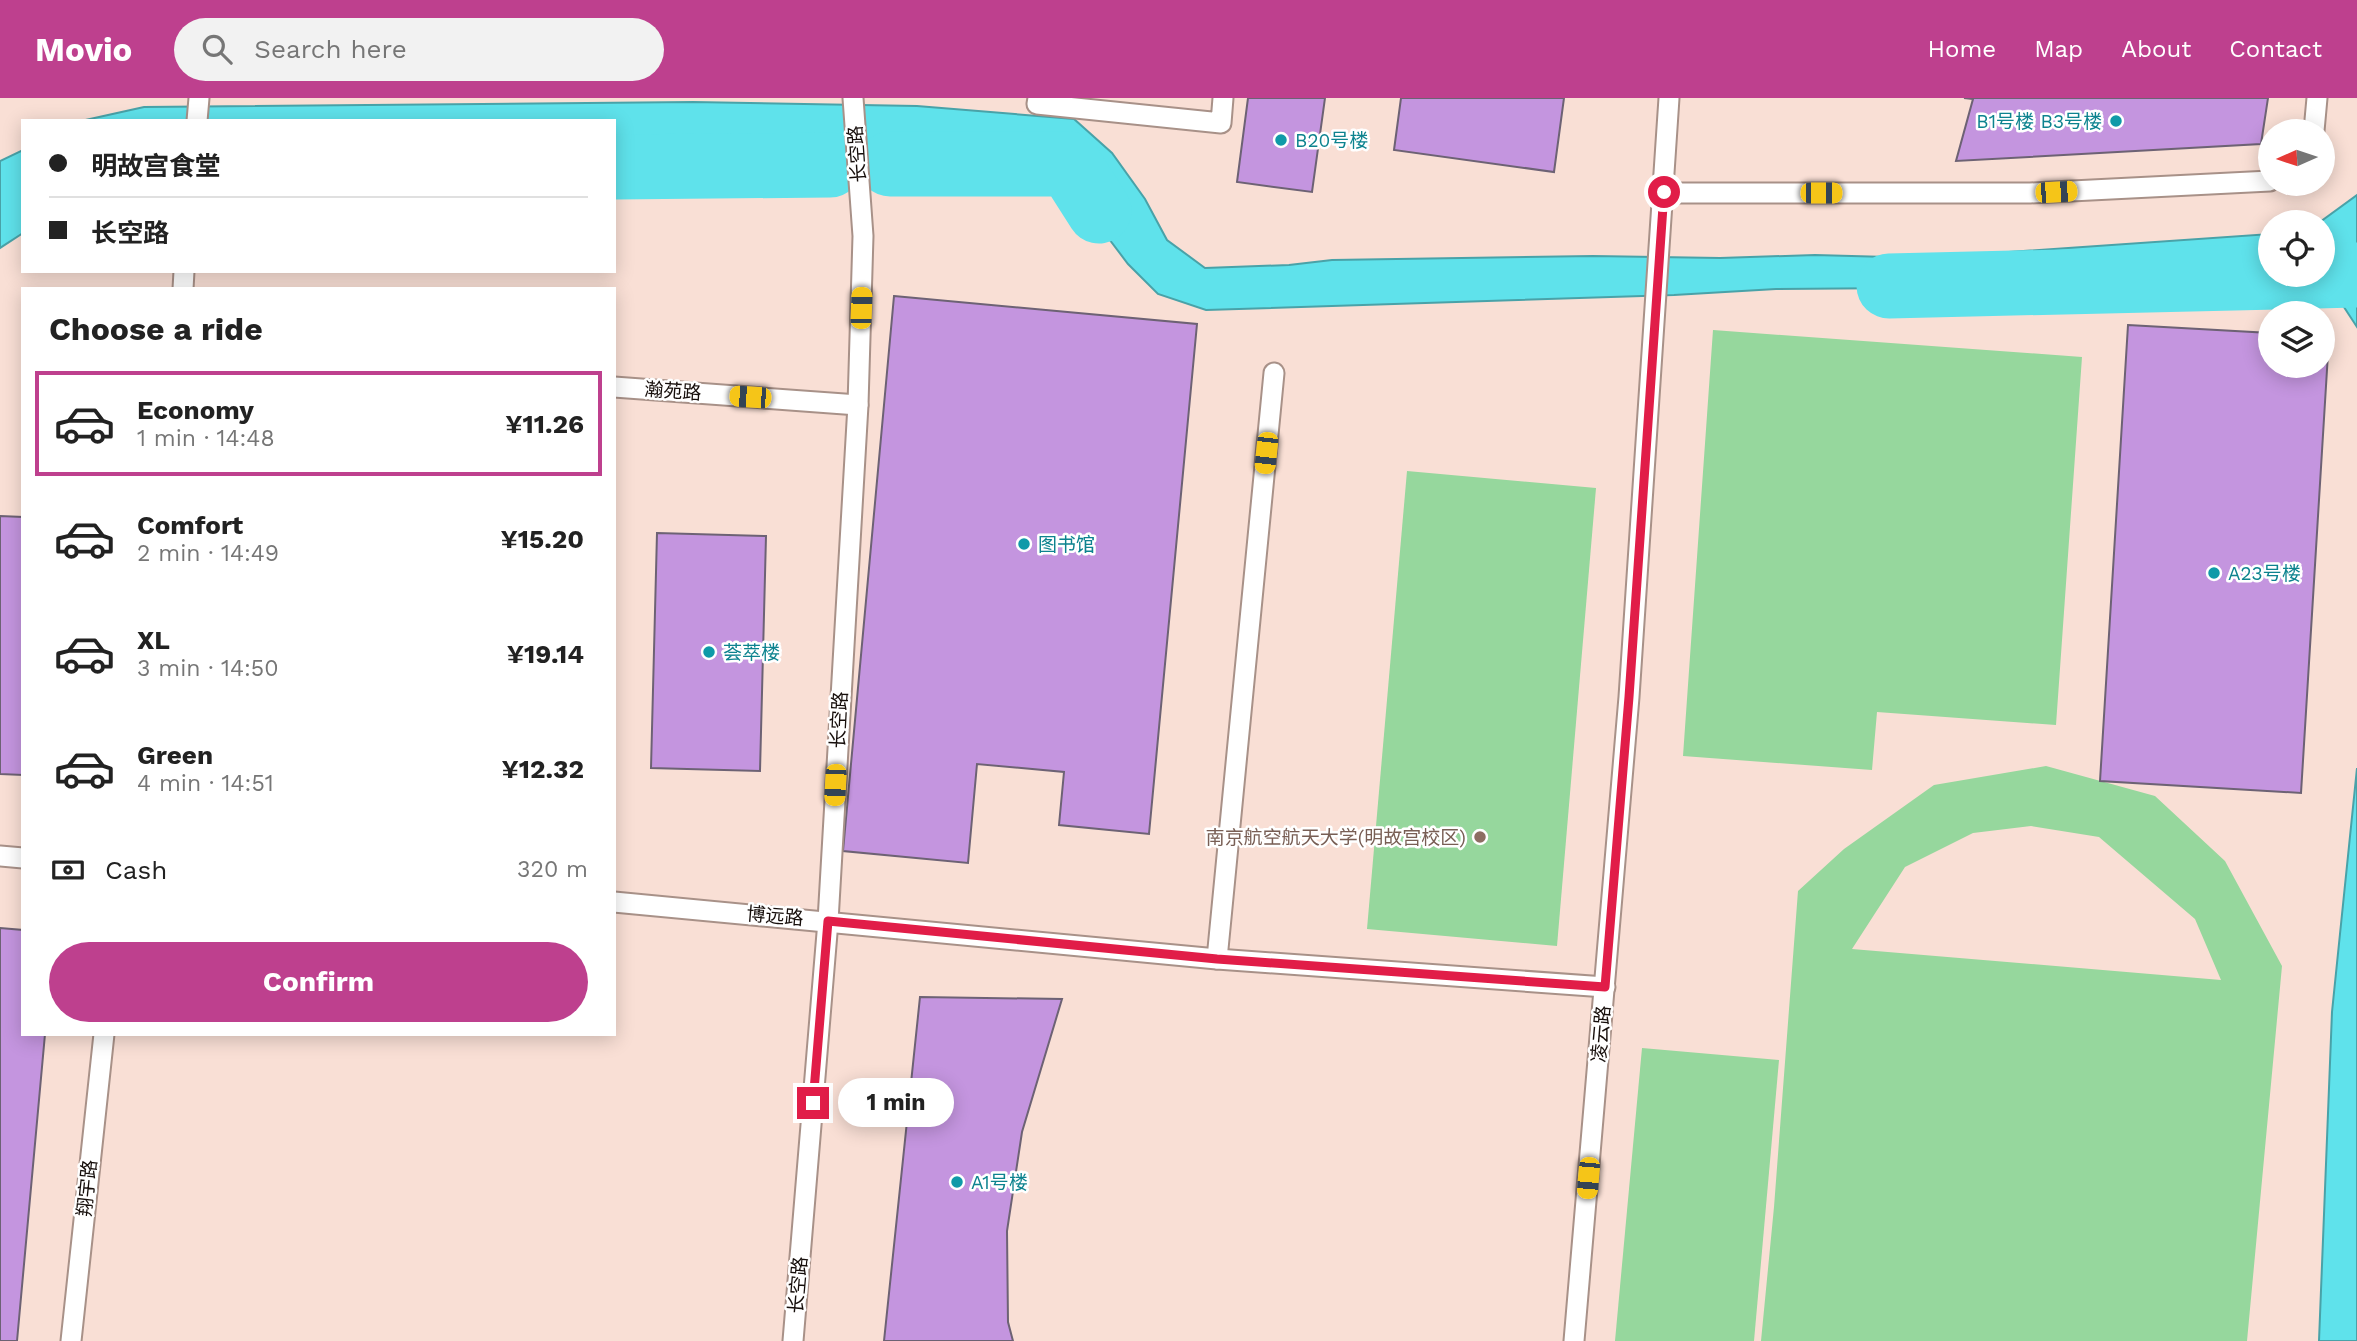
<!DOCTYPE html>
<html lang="en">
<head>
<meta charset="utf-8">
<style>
	:root { --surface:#fff; --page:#f2f2f2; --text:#222; --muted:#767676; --line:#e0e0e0; --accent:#be408e }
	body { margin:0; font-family:"Work Sans","Noto Sans SC",sans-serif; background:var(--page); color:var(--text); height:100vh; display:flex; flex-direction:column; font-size:26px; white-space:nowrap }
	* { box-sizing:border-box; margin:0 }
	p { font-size:23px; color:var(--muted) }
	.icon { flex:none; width:38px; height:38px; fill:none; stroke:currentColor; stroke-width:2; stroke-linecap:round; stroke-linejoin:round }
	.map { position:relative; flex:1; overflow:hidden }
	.drawer { position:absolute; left:21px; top:189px; width:595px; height:749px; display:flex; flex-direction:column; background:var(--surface); border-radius:0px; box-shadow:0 4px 18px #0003 }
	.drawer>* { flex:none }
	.top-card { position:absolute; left:21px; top:21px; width:595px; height:154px; border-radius:0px; box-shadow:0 4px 18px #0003; display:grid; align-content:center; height:154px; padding:0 28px; background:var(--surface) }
	.needle { width:46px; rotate:267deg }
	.buttons { position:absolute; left:2258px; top:21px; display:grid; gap:14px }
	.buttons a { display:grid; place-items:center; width:77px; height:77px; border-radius:50%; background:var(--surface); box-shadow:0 4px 18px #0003; font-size:35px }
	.end { position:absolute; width:32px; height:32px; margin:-16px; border:9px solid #e11d48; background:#fff; box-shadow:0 0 0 4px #fff }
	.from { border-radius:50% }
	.bubble { position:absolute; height:49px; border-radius:24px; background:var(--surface); box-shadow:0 4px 18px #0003; font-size:23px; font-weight:700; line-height:49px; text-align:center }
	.car { position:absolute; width:21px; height:42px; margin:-21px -10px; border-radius:9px; box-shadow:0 0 5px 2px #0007; background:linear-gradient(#f5c518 24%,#345 0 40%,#f5c518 0 76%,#345 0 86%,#f5c518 0) }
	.top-card b { display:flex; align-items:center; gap:24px; height:66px; font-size:26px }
	.top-card b+b { border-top:2px solid var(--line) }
	.top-card i { width:18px; height:18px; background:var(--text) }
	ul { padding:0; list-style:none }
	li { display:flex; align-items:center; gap:21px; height:105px; margin:0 14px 10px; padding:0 14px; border:4px solid transparent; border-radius:0px }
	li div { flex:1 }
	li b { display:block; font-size:26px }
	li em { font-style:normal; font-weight:700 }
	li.active { border-color:var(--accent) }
	li>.icon { width:63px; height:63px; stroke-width:1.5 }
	h2 { padding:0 28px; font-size:32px; line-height:84px }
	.pay { display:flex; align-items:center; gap:18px; height:77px; padding:0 28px; font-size:26px }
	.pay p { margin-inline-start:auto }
	.action { display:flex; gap:14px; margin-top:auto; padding:14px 28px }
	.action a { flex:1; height:80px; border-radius:42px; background:var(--accent); color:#fff; font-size:28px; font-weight:700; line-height:80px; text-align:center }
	header { display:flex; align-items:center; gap:42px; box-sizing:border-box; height:98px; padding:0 35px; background:var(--accent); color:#fff }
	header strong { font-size:33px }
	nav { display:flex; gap:38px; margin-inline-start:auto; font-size:24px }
	.search { width:490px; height:63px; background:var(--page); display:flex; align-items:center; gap:18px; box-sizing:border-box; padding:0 24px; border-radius:38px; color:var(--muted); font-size:26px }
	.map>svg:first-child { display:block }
	.green { fill:#96d79d; fill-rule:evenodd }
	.water { fill:#5fe2eb; stroke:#49a2a8; stroke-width:2 }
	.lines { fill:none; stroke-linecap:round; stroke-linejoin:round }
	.river { stroke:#5fe2eb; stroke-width:65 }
	.building { fill:#c495df; stroke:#6d6274; stroke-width:2 }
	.service-casing { stroke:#a89188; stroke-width:23 }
	.service { stroke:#fff; stroke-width:19 }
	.route { stroke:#e11d48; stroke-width:9 }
	.culture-dot { fill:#0f9aa8; stroke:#fff; stroke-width:2.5 }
	.education-dot { fill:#8d6e63; stroke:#fff; stroke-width:2.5 }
	.labels { text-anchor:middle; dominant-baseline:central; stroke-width:5; stroke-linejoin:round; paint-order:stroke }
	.culture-label { font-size:19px; fill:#0d838f; stroke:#fff; text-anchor:start }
	.street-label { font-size:19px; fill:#160e0b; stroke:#fff }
	.education-label { font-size:19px; fill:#785e54; stroke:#fff; text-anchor:end }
</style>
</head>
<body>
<header>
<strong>Movio</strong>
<div class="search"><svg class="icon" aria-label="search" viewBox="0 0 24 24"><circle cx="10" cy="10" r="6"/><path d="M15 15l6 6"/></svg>Search here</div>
<nav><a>Home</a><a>Map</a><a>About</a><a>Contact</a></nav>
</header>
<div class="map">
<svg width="2357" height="1243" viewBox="0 0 2357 1243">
	<rect width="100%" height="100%" fill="#f9dfd5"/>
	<g class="green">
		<path d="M1713,232l369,27 -26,368 -179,-13 -5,58 -189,-14z"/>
		<path d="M1407,373l189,17 -39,458 -190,-17z"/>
		<path d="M2046,668l109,30 70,65 57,105 -35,375h-486l13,-134 24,-316 46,-42 90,-64zM2031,728l68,11 96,82 26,61 -369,-31 53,-82 68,-34z"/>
		<path d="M1642,950l137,12 -25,281h-139z"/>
	</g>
	<g class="water">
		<path d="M693,4l224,4 157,13 38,34 33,46 22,41 38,28 84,-3 43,-5 261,-4 127,2 95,-3 73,2 106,-4 276,-19v36l-111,7 -253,11 -130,1 -102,6 -468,15 -48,-16 -30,-30 -28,-37 -29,-44 -42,-25 -415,-4v-33h-533l63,-14z"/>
		<path d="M23,52v83l-23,15v-87z"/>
		<path d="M2357,97v132l-19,-29 -40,-23h24v-53h-2z"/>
		<path d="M2357,670v573h-38l13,-329z"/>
	</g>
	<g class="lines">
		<g class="river">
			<path d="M890,66h179l30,47"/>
			<path d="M614,69l216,-2"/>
			<path d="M1889,188l468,-11"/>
		</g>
	</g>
	<g class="building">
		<path d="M1248,0h77l-13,94 -75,-10z"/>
		<path d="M1401,0h163l-10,74 -160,-22z"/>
		<path d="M1964,0h304l-7,46 -305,17 17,-62z"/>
		<path d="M894,198l303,28 -48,510 -90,-9 5,-53 -87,-8 -9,99 -125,-12z"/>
		<path d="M2128,227l142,8v33h52v-29h7l-28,456 -201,-12z"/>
		<path d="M0,418l23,1v258l-23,-1z"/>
		<path d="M657,435l109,3 -6,235 -109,-3z"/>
		<path d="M0,830l23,2v104h22l-28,307h-17z"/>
		<path d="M920,899l142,2 -40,133 -15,99 1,91 5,19h-129z"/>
	</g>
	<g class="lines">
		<g class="service-casing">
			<g id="service">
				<path d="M1038,0l-1,6 184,19 2,-25"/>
				<path d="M197,23l2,-23"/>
				<path d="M2314,33l3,-33"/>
				<path d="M1664,95h366l240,-12"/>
				<path d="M183,191l1,-18"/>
				<path d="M614,289l244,18"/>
				<path d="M0,758l23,2"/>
				<path d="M614,804l603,57 388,28"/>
				<path d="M1217,861l57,-586"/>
				<path d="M71,1243l33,-307"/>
				<path d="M793,1243l35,-420 30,-516 5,-169 -10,-138"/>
				<path d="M1574,1243l55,-644 40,-599"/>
			</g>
		</g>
		<use href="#service" class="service"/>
	</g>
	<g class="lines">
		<path class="route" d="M813,1005l15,-182 389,38 388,28 24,-290 35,-505"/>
	</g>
	<g class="culture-dot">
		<circle cx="2116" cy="23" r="7"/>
		<circle cx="1281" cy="42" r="7"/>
		<circle cx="1024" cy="446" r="7"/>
		<circle cx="2214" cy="475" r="7"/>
		<circle cx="709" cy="554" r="7"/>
		<circle cx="957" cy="1084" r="7"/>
	</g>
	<circle class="education-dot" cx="1480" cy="739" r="7"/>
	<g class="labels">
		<g class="culture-label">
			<text x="2102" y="23" text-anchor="end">B1号楼 B3号楼</text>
			<text x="1295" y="42">B20号楼</text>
			<text x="1038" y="446">图书馆</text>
			<text x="2228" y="475">A23号楼</text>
			<text x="723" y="554">荟萃楼</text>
			<text x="971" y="1084">A1号楼</text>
		</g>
		<g class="street-label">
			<text transform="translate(857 56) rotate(-94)">长空路</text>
			<text transform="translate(673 293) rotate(4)">瀚苑路</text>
			<text transform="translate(839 622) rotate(-87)">长空路</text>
			<text transform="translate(775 818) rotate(5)">博远路</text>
			<text transform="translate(1601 936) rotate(-85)">凌云路</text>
			<text transform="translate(87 1090) rotate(-84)">翔宇路</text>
			<text transform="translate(798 1187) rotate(-85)">长空路</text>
		</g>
		<g class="education-label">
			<text x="1466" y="739">南京航空航天大学(明故宫校区)</text>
		</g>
	</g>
</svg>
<div class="buttons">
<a><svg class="needle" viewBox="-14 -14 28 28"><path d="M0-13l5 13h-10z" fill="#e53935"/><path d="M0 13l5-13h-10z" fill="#767676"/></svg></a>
<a><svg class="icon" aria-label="locate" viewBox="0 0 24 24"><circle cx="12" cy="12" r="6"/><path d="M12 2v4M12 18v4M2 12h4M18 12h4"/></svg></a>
<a><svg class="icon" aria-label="layers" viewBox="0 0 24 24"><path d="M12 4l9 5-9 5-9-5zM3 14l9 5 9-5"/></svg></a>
</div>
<i class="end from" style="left:1664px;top:94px"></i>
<i class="end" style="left:813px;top:1005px"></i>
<div class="bubble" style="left:838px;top:980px;width:116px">1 min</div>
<i class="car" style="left:2056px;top:94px;rotate:87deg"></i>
<i class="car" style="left:1821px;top:95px;rotate:90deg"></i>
<i class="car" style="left:861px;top:210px;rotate:2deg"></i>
<i class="car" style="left:750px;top:299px;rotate:274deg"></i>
<i class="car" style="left:1266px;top:355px;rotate:186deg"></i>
<i class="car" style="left:835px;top:687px;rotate:183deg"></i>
<i class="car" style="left:1588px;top:1080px;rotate:185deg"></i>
<div class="top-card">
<b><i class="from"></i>明故宫食堂</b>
<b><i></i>长空路</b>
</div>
<section class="drawer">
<h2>Choose a ride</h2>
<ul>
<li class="active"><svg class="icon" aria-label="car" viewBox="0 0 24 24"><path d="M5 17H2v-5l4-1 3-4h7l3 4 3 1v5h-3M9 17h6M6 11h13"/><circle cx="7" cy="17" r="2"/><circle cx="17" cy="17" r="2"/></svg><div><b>Economy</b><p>1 min · 14:48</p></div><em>¥11.26</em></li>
<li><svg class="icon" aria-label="car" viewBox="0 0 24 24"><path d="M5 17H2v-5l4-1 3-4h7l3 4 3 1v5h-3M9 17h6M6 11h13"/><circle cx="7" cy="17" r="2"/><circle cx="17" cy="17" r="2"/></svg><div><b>Comfort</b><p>2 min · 14:49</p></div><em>¥15.20</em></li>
<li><svg class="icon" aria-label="car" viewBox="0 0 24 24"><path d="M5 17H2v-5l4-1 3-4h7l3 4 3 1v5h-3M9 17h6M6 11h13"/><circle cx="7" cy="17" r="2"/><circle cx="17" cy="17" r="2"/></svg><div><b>XL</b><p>3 min · 14:50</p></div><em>¥19.14</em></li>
<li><svg class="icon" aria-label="car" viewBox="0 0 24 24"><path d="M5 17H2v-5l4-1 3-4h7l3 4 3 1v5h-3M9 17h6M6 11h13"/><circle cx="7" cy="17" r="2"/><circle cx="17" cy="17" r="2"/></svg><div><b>Green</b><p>4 min · 14:51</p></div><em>¥12.32</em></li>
</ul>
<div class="pay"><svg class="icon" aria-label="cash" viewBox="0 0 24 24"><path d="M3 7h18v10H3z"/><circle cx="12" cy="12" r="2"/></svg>Cash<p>320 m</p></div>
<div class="action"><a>Confirm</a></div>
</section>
</div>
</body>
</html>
